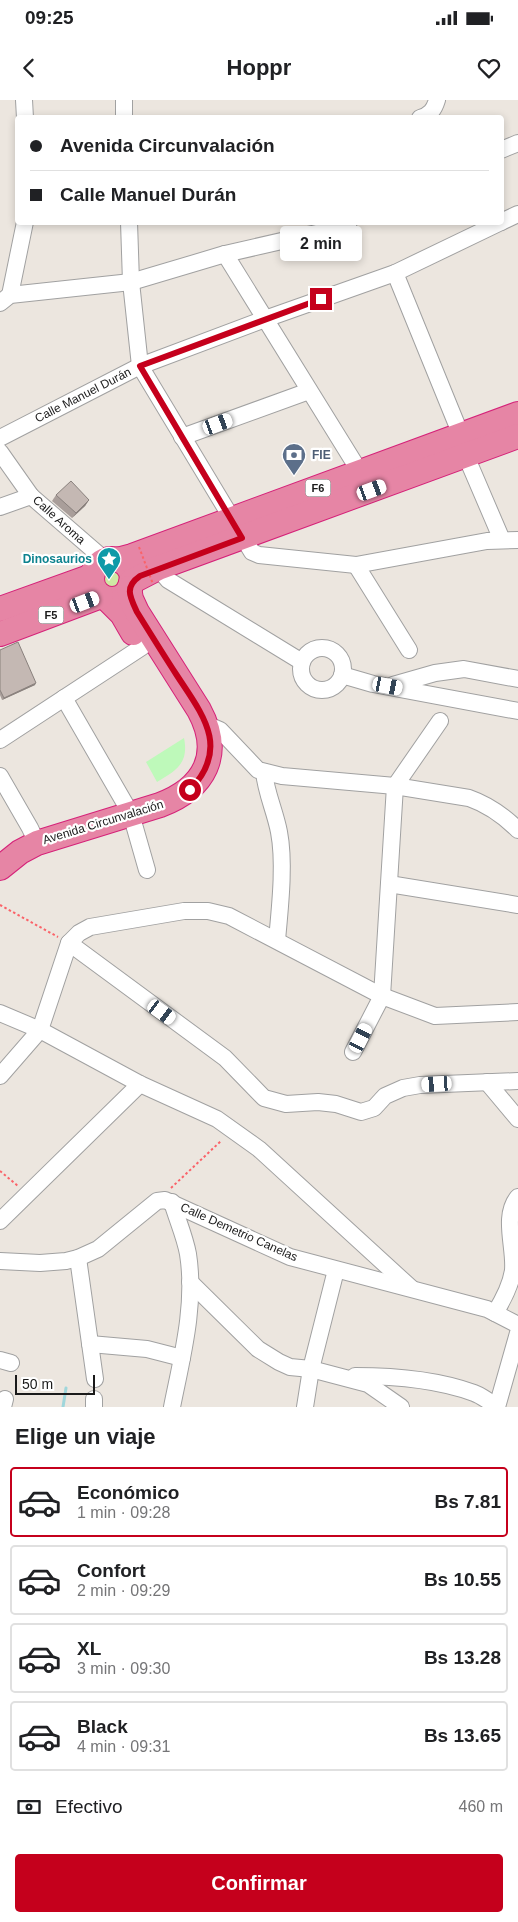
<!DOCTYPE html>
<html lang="es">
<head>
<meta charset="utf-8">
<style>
	:root { --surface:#fff; --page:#f6f6f6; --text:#202124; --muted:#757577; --line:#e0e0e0; --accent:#c5001c }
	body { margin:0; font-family:Helvetica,sans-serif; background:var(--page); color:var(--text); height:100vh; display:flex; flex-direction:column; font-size:19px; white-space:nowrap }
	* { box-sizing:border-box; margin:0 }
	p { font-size:16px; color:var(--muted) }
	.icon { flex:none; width:28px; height:28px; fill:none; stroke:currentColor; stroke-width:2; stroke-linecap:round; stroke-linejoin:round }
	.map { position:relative; height:1307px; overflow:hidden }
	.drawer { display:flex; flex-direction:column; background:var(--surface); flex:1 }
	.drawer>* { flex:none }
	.banner { position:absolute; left:15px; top:15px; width:489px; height:110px; border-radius:5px; box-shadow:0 2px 8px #0003; display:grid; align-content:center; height:110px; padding:0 15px; background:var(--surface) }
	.scale { position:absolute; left:15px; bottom:12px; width:80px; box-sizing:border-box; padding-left:5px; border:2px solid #1a1a1a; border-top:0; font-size:14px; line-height:18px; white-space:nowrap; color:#1a1a1a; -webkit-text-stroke:4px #fff; paint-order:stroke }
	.end { position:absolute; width:22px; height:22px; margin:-11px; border:6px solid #c5001c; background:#fff; box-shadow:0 0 0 2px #fff }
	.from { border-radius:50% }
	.bubble { position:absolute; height:35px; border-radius:5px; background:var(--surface); box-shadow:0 2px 8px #0003; font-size:16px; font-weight:700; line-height:35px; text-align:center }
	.car { position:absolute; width:15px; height:30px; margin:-15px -8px; border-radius:6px; box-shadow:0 0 4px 1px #0007; background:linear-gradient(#fff 24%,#345 0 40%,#fff 0 76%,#345 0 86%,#fff 0) }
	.banner b { display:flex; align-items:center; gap:18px; height:48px; font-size:19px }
	.banner b+b { border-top:1px solid var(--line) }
	.banner i { width:12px; height:12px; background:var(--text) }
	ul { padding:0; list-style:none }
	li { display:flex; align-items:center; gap:15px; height:70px; margin:0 10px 8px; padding:0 5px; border:2px solid var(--line); border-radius:5px }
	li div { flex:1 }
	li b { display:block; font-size:19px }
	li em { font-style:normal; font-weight:700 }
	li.selected { border-color:var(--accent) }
	li>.icon { width:45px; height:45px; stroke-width:1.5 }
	h2 { padding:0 15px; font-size:22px; line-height:60px }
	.pay { display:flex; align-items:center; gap:12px; height:55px; padding:0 15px; font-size:19px }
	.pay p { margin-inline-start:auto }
	.action { display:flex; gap:10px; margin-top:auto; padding:10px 15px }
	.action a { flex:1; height:58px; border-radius:5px; background:var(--accent); color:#fff; font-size:20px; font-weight:700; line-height:58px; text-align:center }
	.status { display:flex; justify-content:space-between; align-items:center; height:35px; padding:0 25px; background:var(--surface); direction:ltr }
	.status svg { height:14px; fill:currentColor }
	header { display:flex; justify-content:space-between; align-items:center; height:65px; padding:0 15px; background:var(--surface); font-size:22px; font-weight:700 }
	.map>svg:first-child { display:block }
	.grass { fill:#cfe8a4 }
	.park { fill:#bef9ba }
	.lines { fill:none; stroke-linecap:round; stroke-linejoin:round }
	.stream { stroke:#9fd6db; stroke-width:3 }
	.minor-casing { stroke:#a1a1a1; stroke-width:18 }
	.highway-casing { stroke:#d52279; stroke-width:26 }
	.path { stroke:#fa6369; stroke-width:2; stroke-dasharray:2.5 2.5; stroke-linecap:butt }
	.minor { stroke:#fff; stroke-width:16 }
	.highway { stroke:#e685a5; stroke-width:24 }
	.path-bridge { stroke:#fa6369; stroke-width:2; stroke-dasharray:2.5 2.5; stroke-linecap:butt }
	.wall { fill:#a99e9a }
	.shaded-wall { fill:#89817d }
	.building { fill:#c4b8b3; stroke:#89817d }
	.route { stroke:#c5001c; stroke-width:6 }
	.labels { text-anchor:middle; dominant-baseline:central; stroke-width:4.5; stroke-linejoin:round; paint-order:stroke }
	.shield { fill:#fff; stroke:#5f5f5f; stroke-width:1 }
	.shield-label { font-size:11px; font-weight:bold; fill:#1a1a1a }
	.street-label { font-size:12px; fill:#1a1a1a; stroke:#fff }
	.service-label { font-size:12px; font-weight:bold; fill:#4e5e75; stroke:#fff; text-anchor:start }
	.culture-label { font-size:12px; font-weight:bold; fill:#0d838f; stroke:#fff; text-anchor:end }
</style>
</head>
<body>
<div class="status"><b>09:25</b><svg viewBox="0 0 49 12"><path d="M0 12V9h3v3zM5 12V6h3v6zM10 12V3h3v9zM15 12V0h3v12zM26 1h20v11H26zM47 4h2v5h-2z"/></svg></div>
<header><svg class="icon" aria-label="back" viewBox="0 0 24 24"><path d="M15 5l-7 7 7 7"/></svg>Hoppr<svg class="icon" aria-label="heart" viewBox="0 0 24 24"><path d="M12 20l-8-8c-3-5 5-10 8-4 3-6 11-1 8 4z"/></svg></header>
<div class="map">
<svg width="518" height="1307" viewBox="0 0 518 1307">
	<rect width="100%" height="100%" fill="#ece6df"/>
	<path class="grass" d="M109,468l8,2 4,6 -3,13 -4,2 -12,-5 -2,-3 3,-11z"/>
	<path class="park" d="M184,638c5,25 -7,32 -27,44l-11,-20z"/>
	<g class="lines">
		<path class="stream" d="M63,1307l3,-19"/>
		<g class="minor-casing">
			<g id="minor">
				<path d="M24,0l1,18"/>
				<path d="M124,0v18"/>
				<path d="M420,18c10,-3 14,-8 17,-18"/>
				<path d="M501,50l17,-7"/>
				<path d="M129,122l2,60 9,84 112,186 7,3 97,10 131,-24 31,-1"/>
				<path d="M501,122l17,-8"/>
				<path d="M225,154l135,218"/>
				<path d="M395,173l66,162 5,21 36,84"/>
				<path d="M10,195l15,-73"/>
				<path d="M0,203l10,-8 121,-13 94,-28 96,-22 28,-10"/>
				<path d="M182,337l127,-46"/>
				<path d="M0,338l140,-72 125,-47 130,-46 106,-51"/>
				<path d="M0,352l31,44 74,64"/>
				<path d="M0,407l31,-11"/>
				<path d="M356,465l53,85"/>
				<path d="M158,468l10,12 134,82"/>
				<circle cx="322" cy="569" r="21"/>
				<path d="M342,575l31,9 145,27"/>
				<path d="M393,585l42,-12 29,-4 54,10"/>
				<path d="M64,598l67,116 16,56"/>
				<path d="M206,624l14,6 38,40 24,6 113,10 74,12c20,7 35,18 49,32"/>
				<path d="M0,640l142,-93"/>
				<path d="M264,672c2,21 11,39 15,60 6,31 1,75 -2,108"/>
				<path d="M0,676l30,52 7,15"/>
				<path d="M389,784l129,21"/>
				<path d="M69,843l156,115 39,40 22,6 32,-2 18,2 25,8 13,-4 11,-12 18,-8 17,-3 98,-4"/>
				<path d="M0,913l40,17 100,54 77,35 42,30 152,139"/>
				<path d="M353,952l29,-56 13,-210 45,-65"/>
				<path d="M0,976l40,-46 29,-87 10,-10 11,-6 94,-16h24l21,5 153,80 53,20 83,-4"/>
				<path d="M487,982l31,37"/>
				<path d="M172,1102c5,17 13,35 16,52 8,51 -6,103 -16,153"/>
				<path d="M0,1121l140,-137"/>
				<path d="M78,1158l17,121"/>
				<path d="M0,1161l40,2 26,-2 12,-3 20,-9 59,-48 8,-1 125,57 197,52 31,16"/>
				<path d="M190,1182l68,67 21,13 11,5 21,2 57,15 33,23"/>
				<path d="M495,1213c8,-13 16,-28 18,-43 2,-23 -11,-54 5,-73"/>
				<path d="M90,1244l57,5 35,9"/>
				<path d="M0,1260l11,3"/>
				<path d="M355,1276c40,0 81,3 119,17 8,3 16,9 23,14"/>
				<path d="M94,1299v8"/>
				<path d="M3,1307l2,-8"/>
				<path d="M305,1307l6,-38 25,-99"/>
				<path d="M497,1307l21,-74"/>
			</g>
		</g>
		<g class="highway-casing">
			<g id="highway">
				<circle cx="112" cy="479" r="20"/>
				<path d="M117,460l15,-4 386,-142"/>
				<path d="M131,482l27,-14 360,-132"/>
				<path d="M107,499l15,15 11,19"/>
				<path d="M0,509l92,-33"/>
				<path d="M0,534l101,-38"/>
				<path d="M0,768l20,-16 17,-9 123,-38c45,-17 63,-51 39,-95l-62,-98 -6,-13 -2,-11"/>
			</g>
		</g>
		<g class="path">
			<path d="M0,805l58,32"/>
			<path d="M0,1071l18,15"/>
			<path d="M171,1088l51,-48"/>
		</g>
		<use href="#minor" class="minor"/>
		<use href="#highway" class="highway"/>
		<path class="path-bridge" d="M139,447l14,37"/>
	</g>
	<g class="wall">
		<path d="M56,395l33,5 -4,6 -13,12 -20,-17z"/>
		<path d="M0,550l35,35 -33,15 -2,-5z"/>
	</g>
	<g class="shaded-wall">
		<path d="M89,400l-4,6 -13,12 4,-5z"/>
		<path d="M36,583l-1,2 -33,15 2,-2z"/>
	</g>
	<g class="building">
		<path d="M71,381l18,19 -13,13 -20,-18z"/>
		<path d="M18,542l18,41 -32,15 -4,-8v-40z"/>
	</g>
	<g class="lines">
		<path class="route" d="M190,690c41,-43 12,-76 -14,-116 -13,-20 -26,-41 -39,-62 -7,-15 -13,-25 3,-36l102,-38 -102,-172 181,-67"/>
	</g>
	<defs>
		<g id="bank-pin" transform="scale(1.25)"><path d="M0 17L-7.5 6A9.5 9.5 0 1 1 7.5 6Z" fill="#5c6f8a" stroke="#fff"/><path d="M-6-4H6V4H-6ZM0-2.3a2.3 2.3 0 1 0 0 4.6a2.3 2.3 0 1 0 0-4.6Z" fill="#fff"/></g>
		<g id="sight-pin" transform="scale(1.25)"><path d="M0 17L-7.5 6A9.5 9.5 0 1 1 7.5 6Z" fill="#0f9aa8" stroke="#fff"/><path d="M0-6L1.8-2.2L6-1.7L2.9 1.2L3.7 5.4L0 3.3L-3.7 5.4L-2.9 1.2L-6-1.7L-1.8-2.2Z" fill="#fff"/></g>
	</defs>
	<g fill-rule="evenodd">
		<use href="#bank-pin" x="294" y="355"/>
		<use href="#sight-pin" x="109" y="459"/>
	</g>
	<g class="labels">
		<g class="shield">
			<rect x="305.5" y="379.5" width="25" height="17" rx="4"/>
			<rect x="38.5" y="506.5" width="25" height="17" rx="4"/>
		</g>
		<g class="shield-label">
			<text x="318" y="388">F6</text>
			<text x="51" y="515">F5</text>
		</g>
		<g class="street-label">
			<text transform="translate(83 295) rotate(-27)">Calle Manuel Durán</text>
			<text transform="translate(59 420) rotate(42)">Calle Aroma</text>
			<text transform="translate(103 722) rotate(-17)">Avenida Circunvalación</text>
			<text transform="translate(239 1132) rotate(24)">Calle Demetrio Canelas</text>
		</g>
		<g class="service-label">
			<text x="312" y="355">FIE</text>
		</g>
		<g class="culture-label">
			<text x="92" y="459">Dinosaurios</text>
		</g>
	</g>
</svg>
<div class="scale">50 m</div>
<i class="end from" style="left:190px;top:690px"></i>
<i class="end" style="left:321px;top:199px"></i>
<div class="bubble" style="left:280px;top:126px;width:82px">2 min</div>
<i class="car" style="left:218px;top:324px;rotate:70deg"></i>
<i class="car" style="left:372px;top:390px;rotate:70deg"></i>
<i class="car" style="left:85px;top:502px;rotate:69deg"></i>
<i class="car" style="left:388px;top:586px;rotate:101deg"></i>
<i class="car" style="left:162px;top:912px;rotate:126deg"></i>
<i class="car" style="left:361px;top:938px;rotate:27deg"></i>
<i class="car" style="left:437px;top:984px;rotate:267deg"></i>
<div class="banner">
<b><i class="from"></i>Avenida Circunvalación</b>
<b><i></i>Calle Manuel Durán</b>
</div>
</div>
<section class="drawer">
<h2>Elige un viaje</h2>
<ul>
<li class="selected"><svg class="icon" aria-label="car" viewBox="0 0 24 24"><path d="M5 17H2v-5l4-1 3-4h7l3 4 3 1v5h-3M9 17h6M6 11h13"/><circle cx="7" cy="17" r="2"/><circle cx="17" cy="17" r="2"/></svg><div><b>Económico</b><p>1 min · 09:28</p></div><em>Bs 7.81</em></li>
<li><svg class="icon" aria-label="car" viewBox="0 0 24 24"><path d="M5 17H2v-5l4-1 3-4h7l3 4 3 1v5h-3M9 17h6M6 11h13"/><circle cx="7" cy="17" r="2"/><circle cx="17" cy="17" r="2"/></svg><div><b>Confort</b><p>2 min · 09:29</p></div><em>Bs 10.55</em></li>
<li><svg class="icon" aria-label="car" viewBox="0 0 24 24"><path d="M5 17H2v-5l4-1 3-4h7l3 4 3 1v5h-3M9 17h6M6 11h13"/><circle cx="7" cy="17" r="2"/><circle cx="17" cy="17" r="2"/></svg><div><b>XL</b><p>3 min · 09:30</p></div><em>Bs 13.28</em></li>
<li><svg class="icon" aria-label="car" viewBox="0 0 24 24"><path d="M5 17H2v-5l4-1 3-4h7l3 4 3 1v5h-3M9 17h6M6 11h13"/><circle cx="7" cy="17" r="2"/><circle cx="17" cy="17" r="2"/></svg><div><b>Black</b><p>4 min · 09:31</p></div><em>Bs 13.65</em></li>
</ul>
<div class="pay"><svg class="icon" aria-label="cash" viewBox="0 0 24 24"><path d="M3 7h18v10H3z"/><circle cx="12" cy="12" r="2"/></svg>Efectivo<p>460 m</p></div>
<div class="action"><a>Confirmar</a></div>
</section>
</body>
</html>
